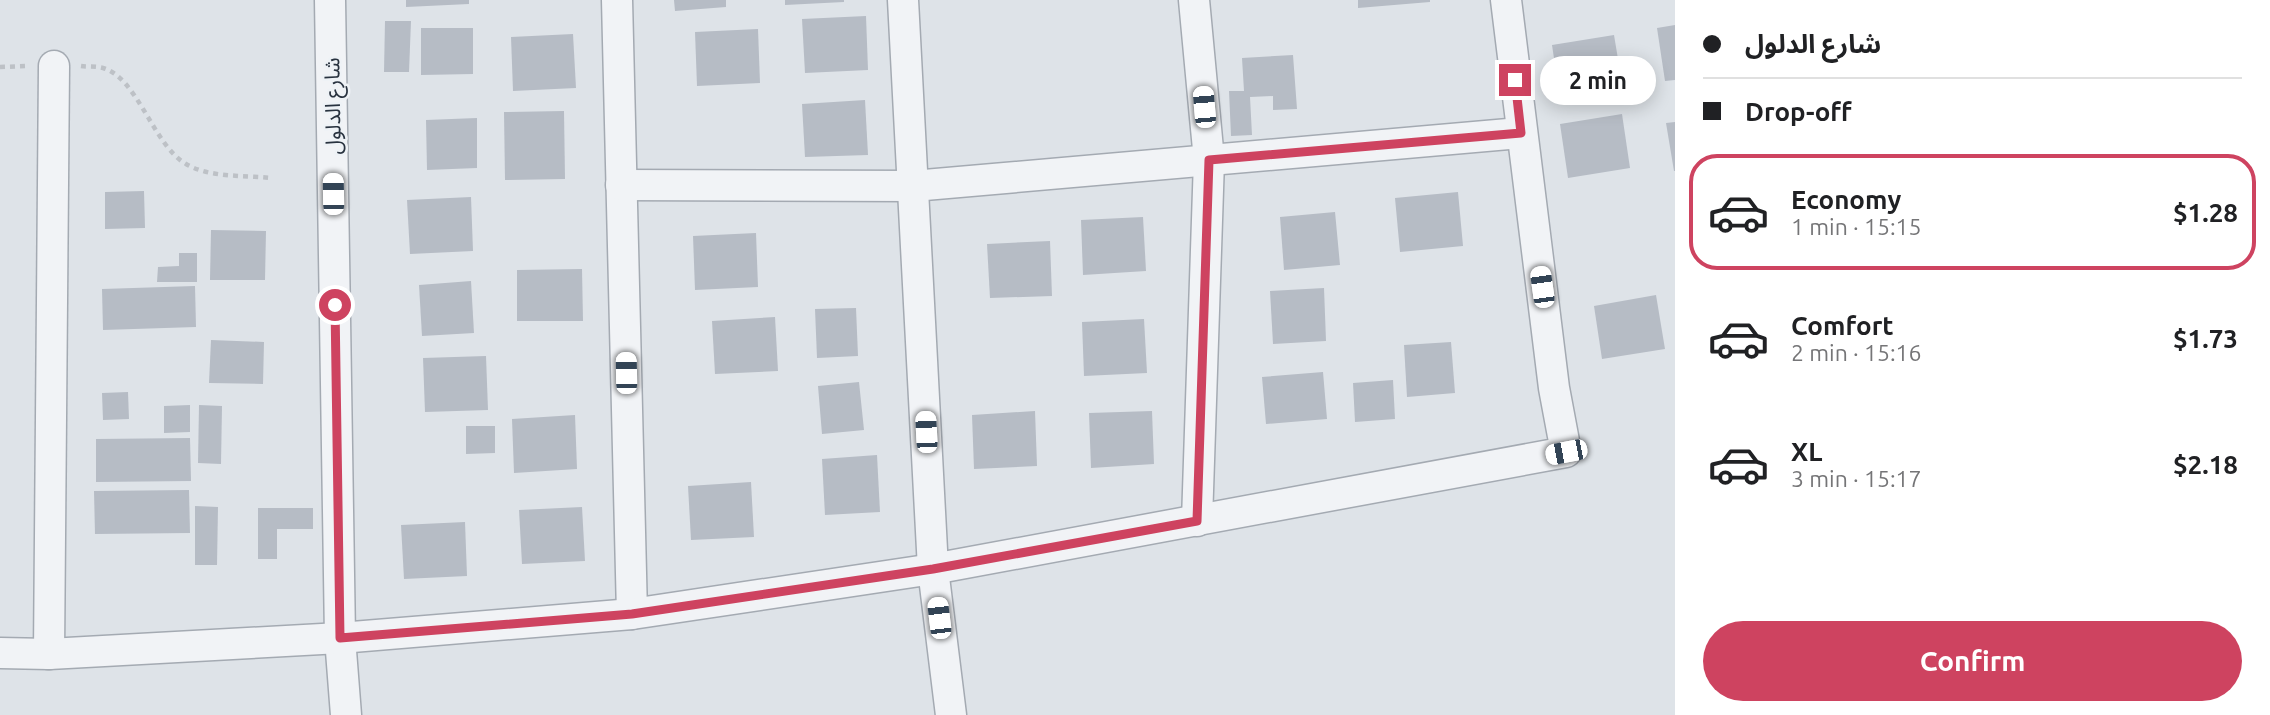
<!DOCTYPE html>
<html lang="en">
<head>
<meta charset="utf-8">
<style>
	:root { --surface:#fff; --page:#f2f2f2; --text:#202124; --muted:#757577; --line:#e0e0e0; --accent:#ce4360 }
	body { margin:0; font-family:Ubuntu,"Noto Sans Arabic",sans-serif; background:var(--page); color:var(--text); height:100vh; display:flex; flex-direction:column; font-size:26px; white-space:nowrap }
	* { box-sizing:border-box; margin:0 }
	p { font-size:23px; color:var(--muted) }
	.icon { flex:none; width:38px; height:38px; fill:none; stroke:currentColor; stroke-width:2; stroke-linecap:round; stroke-linejoin:round }
	.map { position:relative; flex:1; overflow:hidden }
	.panel { display:flex; flex-direction:column; background:var(--surface); width:595px }
	.panel>* { flex:none }
	.top-card { display:grid; align-content:center; height:154px; padding:0 28px; background:var(--surface) }
	.end { position:absolute; width:32px; height:32px; margin:-16px; border:9px solid #ce4360; background:#fff; box-shadow:0 0 0 4px #fff }
	.from { border-radius:50% }
	.bubble { position:absolute; height:49px; border-radius:24px; background:var(--surface); box-shadow:0 4px 18px #0003; font-size:23px; font-weight:700; line-height:49px; text-align:center }
	.car { position:absolute; width:21px; height:42px; margin:-21px -10px; border-radius:9px; box-shadow:0 0 5px 2px #0007; background:linear-gradient(#fff 24%,#345 0 40%,#fff 0 76%,#345 0 86%,#fff 0) }
	.top-card b { display:flex; align-items:center; gap:24px; height:66px; font-size:26px }
	.top-card b+b { border-top:2px solid var(--line) }
	.top-card i { width:18px; height:18px; background:var(--text) }
	ul { padding:0; list-style:none }
	li { display:flex; align-items:center; gap:21px; height:116px; margin:0 14px 10px; padding:0 14px; border:4px solid transparent; border-radius:28px }
	li div { flex:1 }
	li b { display:block; font-size:26px }
	li em { font-style:normal; font-weight:700 }
	li.on { border-color:var(--accent) }
	li>.icon { width:63px; height:63px; stroke-width:1.5 }
	.action { display:flex; gap:14px; margin-top:auto; padding:14px 28px }
	.action a { flex:1; height:80px; border-radius:42px; background:var(--accent); color:#fff; font-size:28px; font-weight:700; line-height:80px; text-align:center }
	main { display:flex; flex:1; min-height:0 }
	.map>svg:first-child { display:block }
	.building { fill:#b6bcc5 }
	.lines { fill:none; stroke-linecap:round; stroke-linejoin:round }
	.minor-casing { stroke:#a4aab2; stroke-width:33 }
	.path { stroke:#bdc1c6; stroke-width:4.5; stroke-dasharray:5 5; stroke-linecap:butt }
	.minor { stroke:#f1f3f6; stroke-width:30 }
	.route { stroke:#ce4360; stroke-width:9 }
	.labels { text-anchor:middle; dominant-baseline:central; stroke-width:5; stroke-linejoin:round; paint-order:stroke }
	.street-label { font-size:21px; fill:#28323f; stroke:#eef2f6 }
</style>
</head>
<body>
<main>
<div class="map">
<svg width="1675" height="715" viewBox="0 0 1675 715">
	<rect width="100%" height="100%" fill="#dee3e8"/>
	<g class="building">
		<path d="M406,0h63v4l-63,3z"/>
		<path d="M674,0h52v7l-51,4z"/>
		<path d="M785,0h59v2l-59,3z"/>
		<path d="M1358,0h72v2l-72,6z"/>
		<path d="M866,16l2,54 -63,3 -3,-54z"/>
		<path d="M385,21h26l-2,51h-25z"/>
		<path d="M1675,25v55l-10,1 -8,-53z"/>
		<path d="M421,28h52v46l-52,1z"/>
		<path d="M758,29l2,54 -63,3 -2,-54z"/>
		<path d="M573,34l3,54 -63,3 -2,-54z"/>
		<path d="M1614,35l9,54 -63,9 -8,-53z"/>
		<path d="M1293,55l4,54 -24,1v-14l-23,1 2,38 -21,1 -2,-45h15l-2,-33z"/>
		<path d="M865,100l3,55 -63,2 -3,-53z"/>
		<path d="M564,111l1,68 -60,1 -1,-68z"/>
		<path d="M1622,114l8,54 -62,10 -8,-54z"/>
		<path d="M477,118v50l-50,2 -1,-50z"/>
		<path d="M1675,122v49h-1l-8,-48z"/>
		<path d="M144,191l1,37 -40,1v-37z"/>
		<path d="M1458,192l5,54 -63,6 -5,-54z"/>
		<path d="M471,197l2,54 -63,3 -3,-54z"/>
		<path d="M1335,212l5,53 -56,5 -4,-53z"/>
		<path d="M1143,217l3,54 -63,4 -2,-55z"/>
		<path d="M211,230l55,1 -1,49h-55z"/>
		<path d="M756,233l2,54 -63,3 -2,-54z"/>
		<path d="M1050,241l2,55 -62,2 -3,-54z"/>
		<path d="M179,253h18v29h-40l1,-15 21,-1z"/>
		<path d="M582,269l1,52h-66v-51z"/>
		<path d="M471,281l3,52 -52,3 -3,-51z"/>
		<path d="M195,286l1,41 -93,3 -1,-41z"/>
		<path d="M1324,288l2,53 -53,3 -3,-53z"/>
		<path d="M1656,295l9,54 -63,10 -8,-53z"/>
		<path d="M856,308l2,48 -41,2 -2,-49z"/>
		<path d="M775,317l3,54 -63,3 -3,-53z"/>
		<path d="M1144,319l3,54 -63,3 -2,-54z"/>
		<path d="M211,340l53,2 -1,42 -54,-1z"/>
		<path d="M1451,342l4,51 -48,4 -3,-52z"/>
		<path d="M486,356l2,54 -63,2 -2,-54z"/>
		<path d="M1323,372l4,47 -61,5 -4,-47z"/>
		<path d="M1393,380l2,39 -40,3 -2,-39z"/>
		<path d="M859,382l5,48 -42,4 -4,-48z"/>
		<path d="M128,392l1,27 -26,1 -1,-27z"/>
		<path d="M190,405v27l-26,1v-27z"/>
		<path d="M199,405l23,1 -1,58 -23,-1z"/>
		<path d="M1035,411l2,55 -63,3 -2,-54z"/>
		<path d="M1152,411l2,53 -63,4 -2,-55z"/>
		<path d="M575,415l2,54 -63,4 -2,-54z"/>
		<path d="M466,426h29v27l-29,1z"/>
		<path d="M190,438l1,43 -95,1v-43z"/>
		<path d="M877,455l3,57 -55,3 -3,-56z"/>
		<path d="M751,482l3,55 -63,3 -3,-54z"/>
		<path d="M189,490l1,43 -95,1 -1,-43z"/>
		<path d="M195,506l23,1 -1,58h-22z"/>
		<path d="M582,507l3,54 -63,3 -3,-54z"/>
		<path d="M258,508h55v21h-36v30h-19z"/>
		<path d="M465,522l2,54 -63,3 -3,-54z"/>
	</g>
	<g class="lines">
		<g class="minor-casing">
			<g id="minor">
				<path d="M330,0l10,638 6,77"/>
				<path d="M617,0l15,614"/>
				<path d="M903,0l30,569 18,146"/>
				<path d="M1194,0l15,160 -12,361"/>
				<path d="M621,185l292,1 607,-53"/>
				<path d="M0,653l49,1 291,-16 292,-24 301,-45 633,-117 -12,-64 -48,-388"/>
				<path d="M49,654l5,-588"/>
			</g>
		</g>
		<g class="path">
			<path d="M81,66c7,1 15,0 22,2 35,10 50,77 83,96 23,14 58,11 85,14"/>
			<path d="M0,67l27,-1"/>
		</g>
		<use href="#minor" class="minor"/>
	</g>
	<g class="lines">
		<path class="route" d="M335,305l5,333 292,-24 301,-45 264,-48 12,-361 312,-27 -6,-53"/>
	</g>
	<g class="labels">
		<g class="street-label">
			<text transform="translate(332 106) rotate(-91)">شارع الدلول</text>
		</g>
	</g>
</svg>
<i class="end from" style="left:335px;top:305px"></i>
<i class="end" style="left:1515px;top:80px"></i>
<div class="bubble" style="left:1540px;top:56px;width:116px">2 min</div>
<i class="car" style="left:1204px;top:107px;rotate:355deg"></i>
<i class="car" style="left:333px;top:194px;rotate:359deg"></i>
<i class="car" style="left:1542px;top:287px;rotate:352deg"></i>
<i class="car" style="left:626px;top:373px;rotate:359deg"></i>
<i class="car" style="left:926px;top:432px;rotate:357deg"></i>
<i class="car" style="left:1566px;top:452px;rotate:259deg"></i>
<i class="car" style="left:939px;top:618px;rotate:353deg"></i>
</div>
<section class="panel">
<div class="top-card">
<b><i class="from"></i>شارع الدلول</b>
<b><i></i>Drop-off</b>
</div>
<ul>
<li class="on"><svg class="icon" aria-label="car" viewBox="0 0 24 24"><path d="M5 17H2v-5l4-1 3-4h7l3 4 3 1v5h-3M9 17h6M6 11h13"/><circle cx="7" cy="17" r="2"/><circle cx="17" cy="17" r="2"/></svg><div><b>Economy</b><p>1 min · 15:15</p></div><em>$1.28</em></li>
<li><svg class="icon" aria-label="car" viewBox="0 0 24 24"><path d="M5 17H2v-5l4-1 3-4h7l3 4 3 1v5h-3M9 17h6M6 11h13"/><circle cx="7" cy="17" r="2"/><circle cx="17" cy="17" r="2"/></svg><div><b>Comfort</b><p>2 min · 15:16</p></div><em>$1.73</em></li>
<li><svg class="icon" aria-label="car" viewBox="0 0 24 24"><path d="M5 17H2v-5l4-1 3-4h7l3 4 3 1v5h-3M9 17h6M6 11h13"/><circle cx="7" cy="17" r="2"/><circle cx="17" cy="17" r="2"/></svg><div><b>XL</b><p>3 min · 15:17</p></div><em>$2.18</em></li>
</ul>
<div class="action"><a>Confirm</a></div>
</section>
</main>
</body>
</html>
